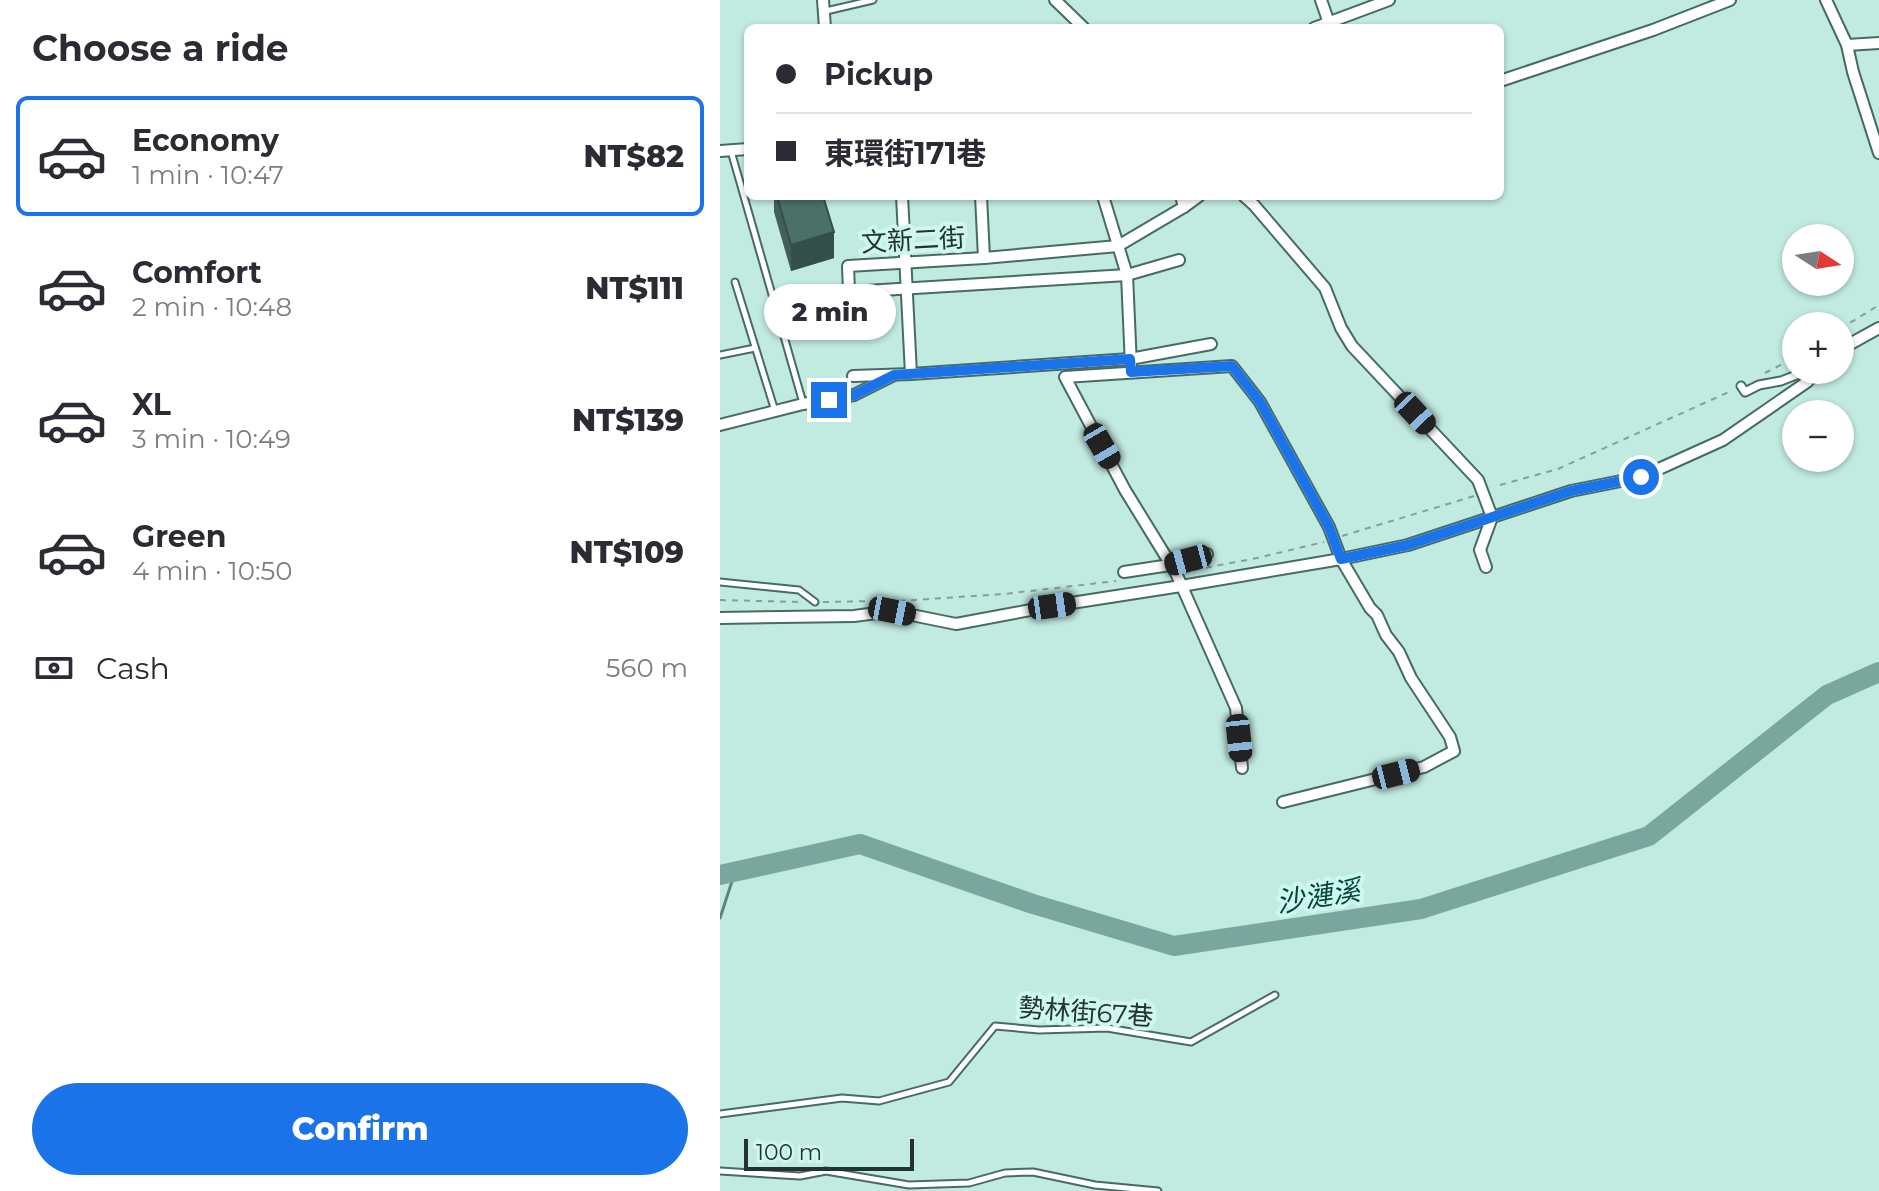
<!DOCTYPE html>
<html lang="en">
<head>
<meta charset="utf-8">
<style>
	:root { --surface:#fff; --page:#f7f7f7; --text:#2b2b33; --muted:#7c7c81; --line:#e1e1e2; --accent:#1a73e8 }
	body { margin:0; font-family:Montserrat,"Noto Sans TC",sans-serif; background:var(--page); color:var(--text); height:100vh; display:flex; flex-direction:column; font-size:30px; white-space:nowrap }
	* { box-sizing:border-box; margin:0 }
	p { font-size:26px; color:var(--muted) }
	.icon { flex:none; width:44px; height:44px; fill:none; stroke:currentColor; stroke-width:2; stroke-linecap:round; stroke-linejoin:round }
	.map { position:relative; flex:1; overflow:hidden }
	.details { display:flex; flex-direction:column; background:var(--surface); width:720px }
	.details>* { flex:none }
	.banner { position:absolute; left:24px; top:24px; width:760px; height:176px; border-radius:12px; box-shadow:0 2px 6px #0004; display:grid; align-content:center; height:176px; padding:0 32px; background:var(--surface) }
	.needle { width:52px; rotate:102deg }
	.tools { position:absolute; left:1062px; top:224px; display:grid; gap:16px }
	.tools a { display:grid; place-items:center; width:72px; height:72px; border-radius:50%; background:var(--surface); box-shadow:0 2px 6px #0004; font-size:40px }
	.scale { position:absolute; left:24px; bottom:20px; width:170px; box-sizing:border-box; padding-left:8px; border:4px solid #23332f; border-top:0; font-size:22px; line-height:28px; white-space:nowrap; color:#23332f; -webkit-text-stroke:6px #cef7ee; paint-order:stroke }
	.end { position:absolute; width:36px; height:36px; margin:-18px; border:10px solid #1a73e8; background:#fff; box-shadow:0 0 0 4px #fff }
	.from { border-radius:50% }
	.bubble { position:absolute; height:56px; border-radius:28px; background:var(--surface); box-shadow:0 2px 6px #0004; font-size:26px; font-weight:800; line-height:56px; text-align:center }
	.car { position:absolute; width:24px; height:48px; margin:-24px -12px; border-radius:10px; box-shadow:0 0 6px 2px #0007; background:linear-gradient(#222 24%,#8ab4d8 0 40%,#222 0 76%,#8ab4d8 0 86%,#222 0) }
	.banner b { display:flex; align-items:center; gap:28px; height:76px; font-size:30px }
	.banner b+b { border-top:2px solid var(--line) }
	.banner i { width:20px; height:20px; background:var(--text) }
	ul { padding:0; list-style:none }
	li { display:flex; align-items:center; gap:24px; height:120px; margin:0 16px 12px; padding:0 16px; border:4px solid transparent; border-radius:12px }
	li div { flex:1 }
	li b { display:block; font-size:30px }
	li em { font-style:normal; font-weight:800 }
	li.on { border-color:var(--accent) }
	li>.icon { width:72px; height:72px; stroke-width:1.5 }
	h2 { padding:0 32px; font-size:36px; line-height:96px }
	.pay { display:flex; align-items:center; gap:20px; height:88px; padding:0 32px; font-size:30px }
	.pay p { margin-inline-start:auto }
	.cta { display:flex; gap:16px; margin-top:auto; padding:16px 32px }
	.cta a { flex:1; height:92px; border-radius:48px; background:var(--accent); color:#fff; font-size:32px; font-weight:800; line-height:92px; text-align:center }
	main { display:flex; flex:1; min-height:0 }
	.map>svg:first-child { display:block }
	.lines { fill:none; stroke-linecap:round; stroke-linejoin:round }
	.stream { stroke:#60847c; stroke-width:3 }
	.river { stroke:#7aa79d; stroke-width:20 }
	.service-casing { stroke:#466b64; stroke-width:9 }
	.pedestrian-casing { stroke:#466b64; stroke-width:11 }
	.minor-casing { stroke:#466b64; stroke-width:14 }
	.path { stroke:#81a099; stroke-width:2; stroke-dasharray:6 6; stroke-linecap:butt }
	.service { stroke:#fff; stroke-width:5 }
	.pedestrian { stroke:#fff; stroke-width:7 }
	.minor { stroke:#fff; stroke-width:10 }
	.wall { fill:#406059 }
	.shaded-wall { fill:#344e49 }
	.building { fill:#4a7068; stroke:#344e49; stroke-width:2 }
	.route { stroke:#1a73e8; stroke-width:10 }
	.labels { text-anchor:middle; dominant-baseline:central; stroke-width:8; stroke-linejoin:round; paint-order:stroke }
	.street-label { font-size:26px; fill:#23332f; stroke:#cef7ee }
	.water-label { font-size:28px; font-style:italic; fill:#00443b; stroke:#cef7ee }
</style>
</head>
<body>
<main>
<section class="details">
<h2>Choose a ride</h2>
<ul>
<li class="on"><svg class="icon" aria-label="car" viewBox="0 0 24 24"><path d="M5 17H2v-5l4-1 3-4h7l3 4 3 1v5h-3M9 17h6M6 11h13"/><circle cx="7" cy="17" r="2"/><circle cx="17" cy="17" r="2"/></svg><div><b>Economy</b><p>1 min · 10:47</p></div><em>NT$82</em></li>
<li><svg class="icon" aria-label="car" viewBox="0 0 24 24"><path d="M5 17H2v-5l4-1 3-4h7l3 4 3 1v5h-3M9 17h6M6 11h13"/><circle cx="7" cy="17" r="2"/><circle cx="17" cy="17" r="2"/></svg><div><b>Comfort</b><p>2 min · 10:48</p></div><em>NT$111</em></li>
<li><svg class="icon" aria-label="car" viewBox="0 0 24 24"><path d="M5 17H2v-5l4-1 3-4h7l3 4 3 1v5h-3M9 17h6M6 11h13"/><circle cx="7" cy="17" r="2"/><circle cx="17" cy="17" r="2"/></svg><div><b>XL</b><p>3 min · 10:49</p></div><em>NT$139</em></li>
<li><svg class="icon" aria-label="car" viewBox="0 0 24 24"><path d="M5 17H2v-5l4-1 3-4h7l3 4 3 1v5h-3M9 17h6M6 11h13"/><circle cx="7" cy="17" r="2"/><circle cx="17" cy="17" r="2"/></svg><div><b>Green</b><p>4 min · 10:50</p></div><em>NT$109</em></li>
</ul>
<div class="pay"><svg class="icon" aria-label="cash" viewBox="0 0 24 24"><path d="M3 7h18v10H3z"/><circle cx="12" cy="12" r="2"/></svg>Cash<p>560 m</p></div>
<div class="cta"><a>Confirm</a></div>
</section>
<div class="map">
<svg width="1159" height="1191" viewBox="0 0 1159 1191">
	<rect width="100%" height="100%" fill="#c1eae1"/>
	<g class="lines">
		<path class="stream" d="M0,918l15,-46"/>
		<path class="river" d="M0,875l140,-31 173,60 141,42 247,-37 228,-73 178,-141 52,-23"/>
		<g class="service-casing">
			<g id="service">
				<path d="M106,11l47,-11"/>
				<path d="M11,151l72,252"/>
				<path d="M15,282l40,129"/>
				<path d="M0,355l35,-7"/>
				<path d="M0,582l79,8 16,12"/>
				<path d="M0,1114l122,-16 37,3 70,-19 46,-56 44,4 68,-2 84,14 84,-47"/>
				<path d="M0,1171l80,5 26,-5 83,14 60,-2 36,-10 28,-1 62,13 63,6"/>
			</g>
		</g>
		<g class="pedestrian-casing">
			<path id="pedestrian" d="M1021,386l4,6 14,-7 22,-4 28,-11"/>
		</g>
		<g class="minor-casing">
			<g id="minor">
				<path d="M103,0l2,28"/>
				<path d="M335,0l29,28"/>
				<path d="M601,0l8,23"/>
				<path d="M1106,0l21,45 6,27 26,81"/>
				<path d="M594,28l75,-28"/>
				<path d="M1127,45l32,-2"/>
				<path d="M780,81l153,-51 77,-30"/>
				<path d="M0,151l28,-2"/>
				<path d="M182,196l9,178 219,-15 81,-15"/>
				<path d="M261,196l3,62"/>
				<path d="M383,196l24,79 4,91"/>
				<path d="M461,196l3,11 15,-11"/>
				<path d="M524,196l10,9 71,83 16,40 11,18 126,134 14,37 -12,33 6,17"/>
				<path d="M459,260l-52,15 -278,17 -1,-26 136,-8 134,-12 66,-39"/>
				<path d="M1120,352l10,-8 29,-16"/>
				<path d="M133,376l58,-2"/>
				<path d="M0,425l83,-21 51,-9 40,-20"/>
				<path d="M404,572l46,-7 37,-11"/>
				<path d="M0,618l134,-2 38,-5 64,13 96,-18 129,-20 160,-27 67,-14 163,-54 70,-14 82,-37 84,-58 11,-12"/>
				<path d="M522,768l-6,-60 -60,-135 -51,-83 -60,-113 167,-11 28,36 69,125 12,32 29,49 7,7 9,20 13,17 12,26 39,59 4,14 -30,16 -141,35"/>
			</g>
		</g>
		<g class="path">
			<path d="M1120,329l39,-24"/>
			<path d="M1045,373l31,-16"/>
			<path d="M780,485l58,-16 173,-78"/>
			<path d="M622,536l132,-40"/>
			<path d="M474,570l63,-12 67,-16"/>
			<path d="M0,600l81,2"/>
			<path d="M179,601l105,-7 112,-13"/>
			<path d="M103,602l54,-1"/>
		</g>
		<use href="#service" class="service"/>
		<use href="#pedestrian" class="pedestrian"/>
		<use href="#minor" class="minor"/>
	</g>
	<path class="wall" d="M54,196h49l11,62 -43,13 -17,-59z"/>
	<path class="shaded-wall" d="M114,232v26l-43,13v-26z"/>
	<path class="building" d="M57,196h46l11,36 -43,13z"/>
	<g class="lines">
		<path class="route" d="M109,400l25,-5 40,-20 236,-16 1,13 101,-6 28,36 69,125 12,32 67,-14 163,-54 70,-14"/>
	</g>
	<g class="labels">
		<g class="street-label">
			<text transform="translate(193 240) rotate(-3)">文新二街</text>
			<text transform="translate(366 1012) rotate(4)">勢林街67巷</text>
		</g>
		<g class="water-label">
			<text transform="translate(598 896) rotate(-9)">沙漣溪</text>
		</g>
	</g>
</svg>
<div class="tools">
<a><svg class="needle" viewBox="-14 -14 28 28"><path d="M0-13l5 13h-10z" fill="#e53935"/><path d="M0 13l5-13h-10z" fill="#7c7c81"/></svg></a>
<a>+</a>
<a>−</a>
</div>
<div class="scale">100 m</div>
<i class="end from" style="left:921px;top:477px"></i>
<i class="end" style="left:109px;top:400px"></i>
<div class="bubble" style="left:44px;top:284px;width:132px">2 min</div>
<i class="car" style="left:695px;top:413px;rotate:137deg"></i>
<i class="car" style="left:382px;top:446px;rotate:150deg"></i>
<i class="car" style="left:468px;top:560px;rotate:255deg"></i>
<i class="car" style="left:332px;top:606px;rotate:82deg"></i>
<i class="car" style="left:172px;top:611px;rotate:101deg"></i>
<i class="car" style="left:519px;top:738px;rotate:174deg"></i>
<i class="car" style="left:676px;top:774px;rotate:76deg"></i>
<div class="banner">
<b><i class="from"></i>Pickup</b>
<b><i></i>東環街171巷</b>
</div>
</div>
</main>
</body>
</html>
